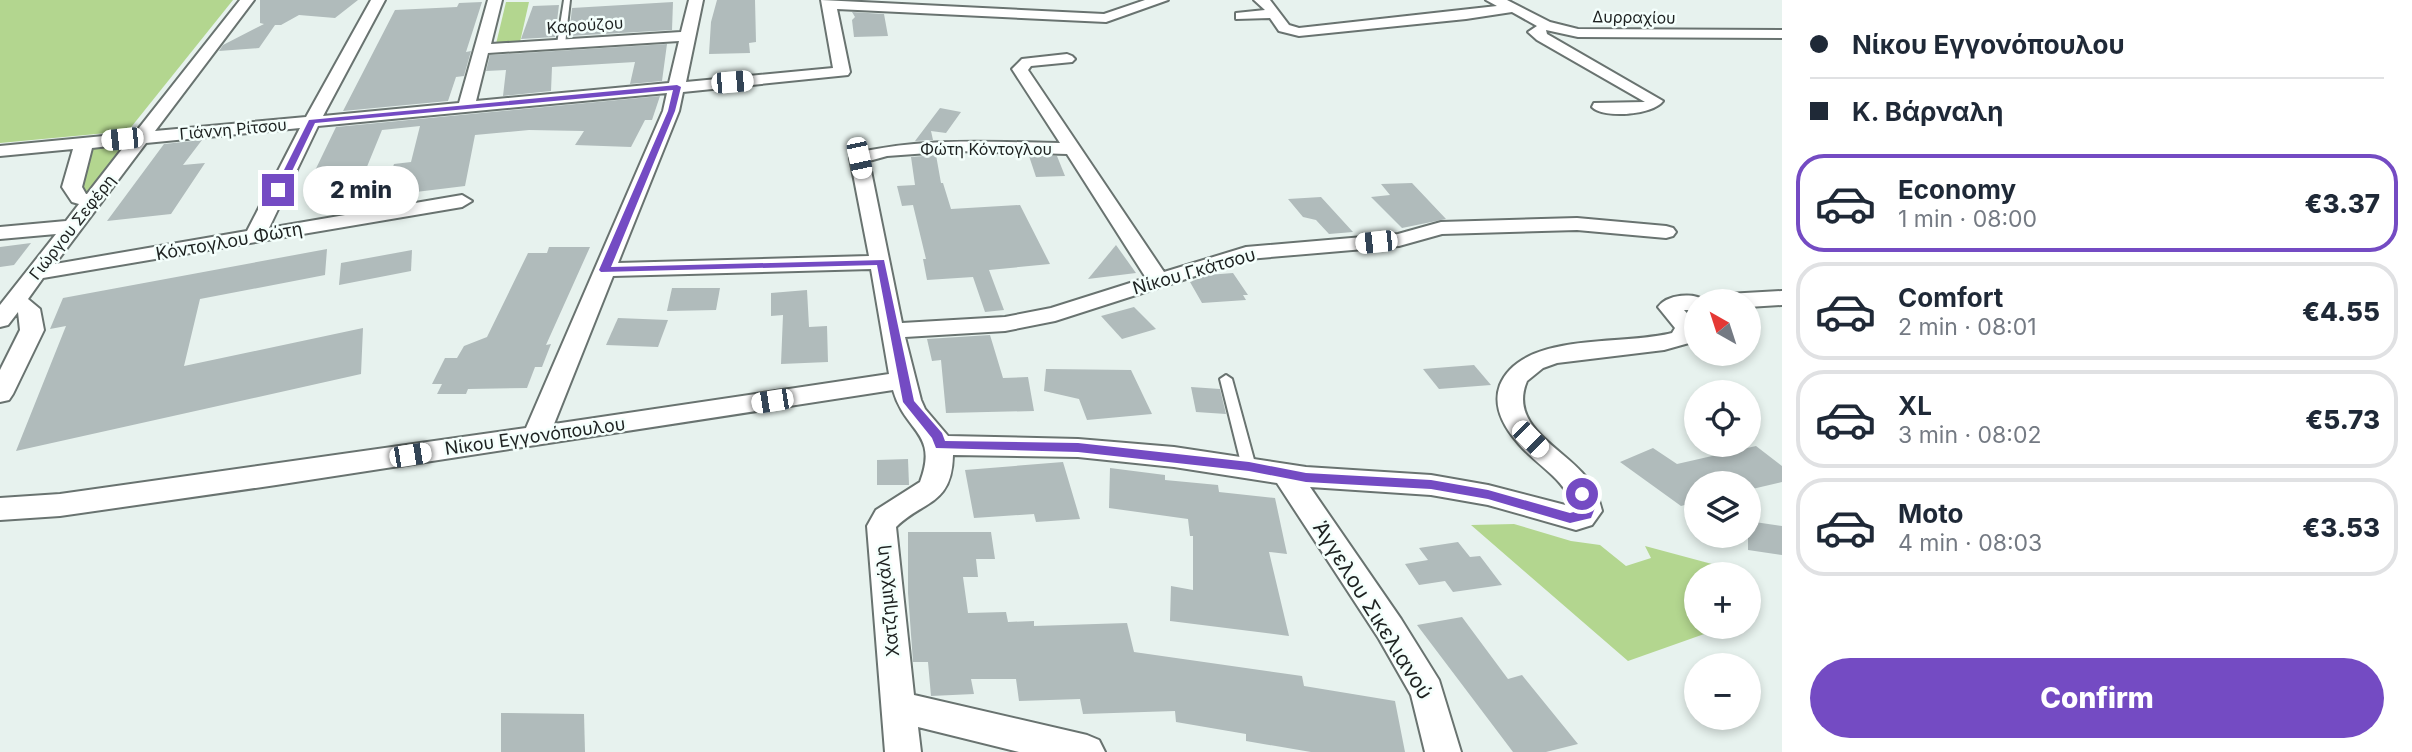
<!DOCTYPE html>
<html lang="en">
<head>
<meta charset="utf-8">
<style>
	:root { --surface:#fff; --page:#f2f2f3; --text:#1f2937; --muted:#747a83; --line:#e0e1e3; --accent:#744bc3 }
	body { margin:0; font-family:Inter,sans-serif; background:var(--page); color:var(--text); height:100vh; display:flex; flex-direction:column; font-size:26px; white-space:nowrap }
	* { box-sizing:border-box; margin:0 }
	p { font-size:23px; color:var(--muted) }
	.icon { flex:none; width:38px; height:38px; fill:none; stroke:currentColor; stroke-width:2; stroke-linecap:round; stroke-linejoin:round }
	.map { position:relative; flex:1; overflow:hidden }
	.sheet { display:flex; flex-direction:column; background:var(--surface); width:630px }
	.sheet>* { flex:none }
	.hud { display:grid; align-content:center; height:154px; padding:0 28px; background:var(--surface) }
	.needle { width:46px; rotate:321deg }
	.buttons { position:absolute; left:1684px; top:289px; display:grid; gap:14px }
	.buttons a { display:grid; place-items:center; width:77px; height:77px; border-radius:50%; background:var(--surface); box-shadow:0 4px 10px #0003; font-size:35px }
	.end { position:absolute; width:32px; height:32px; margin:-16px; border:9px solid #744bc3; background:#fff; box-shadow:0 0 0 4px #fff }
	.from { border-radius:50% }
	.bubble { position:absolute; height:49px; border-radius:24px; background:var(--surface); box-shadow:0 4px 10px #0003; font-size:23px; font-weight:800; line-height:49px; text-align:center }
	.car { position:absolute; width:21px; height:42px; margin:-21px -10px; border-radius:9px; box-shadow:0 0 5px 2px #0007; background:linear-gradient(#fff 24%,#345 0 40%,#fff 0 76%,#345 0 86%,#fff 0) }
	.hud b { display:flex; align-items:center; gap:24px; height:66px; font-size:26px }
	.hud b+b { border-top:2px solid var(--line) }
	.hud i { width:18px; height:18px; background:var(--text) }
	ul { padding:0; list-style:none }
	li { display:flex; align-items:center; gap:21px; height:98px; margin:0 14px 10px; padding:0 14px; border:4px solid var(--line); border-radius:28px }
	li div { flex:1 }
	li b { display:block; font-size:26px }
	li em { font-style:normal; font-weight:800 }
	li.on { border-color:var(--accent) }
	li>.icon { width:63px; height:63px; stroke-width:1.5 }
	.cta { display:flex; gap:14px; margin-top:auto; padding:14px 28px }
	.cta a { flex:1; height:80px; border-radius:42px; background:var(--accent); color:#fff; font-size:28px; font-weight:800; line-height:80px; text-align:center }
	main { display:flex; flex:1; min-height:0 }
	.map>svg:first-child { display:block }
	.green { fill:#b3d68f }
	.building { fill:#b0bbbb }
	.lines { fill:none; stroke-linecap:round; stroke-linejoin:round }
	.lane-casing { stroke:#697370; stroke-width:4 }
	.street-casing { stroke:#697370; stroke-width:4 }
	.lane { fill:#fff; fill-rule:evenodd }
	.street { fill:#fff; fill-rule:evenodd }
	.route { fill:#744bc3 }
	.labels { text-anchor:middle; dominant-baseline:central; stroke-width:5; stroke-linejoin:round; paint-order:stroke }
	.far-street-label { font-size:16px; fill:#1d2120; stroke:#f4fffc }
	.street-label { font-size:18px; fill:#1d2120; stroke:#f4fffc }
	.near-street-label { font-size:21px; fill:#1d2120; stroke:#f4fffc }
</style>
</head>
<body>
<main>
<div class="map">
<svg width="1782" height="752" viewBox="0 0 1782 752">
	<rect width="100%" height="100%" fill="#e7f2ee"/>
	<g class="green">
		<path d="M0,0h233l-105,131 -128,12z"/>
		<path d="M506,2h23l-9,40 -24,2z"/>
		<path d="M141,137l-49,64 -19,-17 11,-41z"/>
		<path d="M1514,524l57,17 29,4 26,21 25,-8 -6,-12 93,25 2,3h-44v52l28,1 -96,34 -157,-136z"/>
	</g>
	<g class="building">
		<path d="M260,0h98l-23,18 -36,-3 -18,10h-6l-16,23 -40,3 4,-6 41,-21 -4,-1z"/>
		<path d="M717,0h38l1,42 -7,1 1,10 -41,1 2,-32z"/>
		<path d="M482,2l-16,50 5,-1 -7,25 -8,1 -8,24 -105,10 52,-101 62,-3 2,-4z"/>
		<path d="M673,2l-1,28 -103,6 3,-28z"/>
		<path d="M559,5l-4,32 -34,2 12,-33z"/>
		<path d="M852,12l32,2 4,22 -34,1 -2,-17 3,-3z"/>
		<path d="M667,44l-5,37 -32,3 5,-22 -83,5 -1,24 -48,5 3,-26 -20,1 4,-16z"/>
		<path d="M660,96l-8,24h-7l-14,27 -56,-2 9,-14 -55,-1 -54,5 -10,51 -82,10 11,-32 17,-2 9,-36 -38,4 -18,44 -54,7 26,-54z"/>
		<path d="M940,108l21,4 -15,21 -15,-2 2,9 -18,1z"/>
		<path d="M202,140l-19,25 22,-2 -34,51 -64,7 57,-77z"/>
		<path d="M936,155l5,28h2l8,26 69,-4 30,59 -61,6 15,40 -19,2 -12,-35 -46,3 -4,-21h3l-13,-54 -11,1 -5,-20 18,-1 -4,-28z"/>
		<path d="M1029,156h28l8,20 -29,1z"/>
		<path d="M1412,183l34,36 -44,9 -31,-31 19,-2 -9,-11z"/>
		<path d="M1321,197l32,35 -24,2 -13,-14 -13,-3 -15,-18z"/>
		<path d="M31,243l-17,22 -14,2v-20z"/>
		<path d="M1116,245l20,28 -48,6z"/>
		<path d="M549,247h41l-44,98 5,-1 -9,23h-7l-8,21 -59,1 -2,5h-29l5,-10h-10l13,-26h12l7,-12 23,-9 41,-84h19z"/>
		<path d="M327,249l-2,26 -125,24 -16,67 179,-38 -2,46 -345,77 50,-125 -16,3 13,-31z"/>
		<path d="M412,250l-1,21 -72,14 2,-22z"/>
		<path d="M1233,273l15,22h-5l3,5 -44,3 -12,-21 18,-7z"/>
		<path d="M672,288h48l-4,22 -49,1z"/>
		<path d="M807,290l2,37 18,-1 1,36 -47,2 2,-49 -12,1v-23z"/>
		<path d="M1134,307l22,22 -34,10 -21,-23z"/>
		<path d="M618,318l50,2 -10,27 -52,-2z"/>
		<path d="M990,335l13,43 25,-1 6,34 -88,2 -5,-53 -9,1 -5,-22z"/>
		<path d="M1474,365l17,20 -52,4 -16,-20z"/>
		<path d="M1046,369l85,1 21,44 -65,6 -8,-21 -35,-8z"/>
		<path d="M1191,387l29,2 6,25 -30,-2z"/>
		<path d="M1756,446l26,20v16l-34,8v-7h-52v19l-15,4 -61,-44 33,-14 24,16z"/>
		<path d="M908,459l1,26h-32v-25z"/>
		<path d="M1063,462l17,57 -44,3 -2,-8 -60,4 -9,-48z"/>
		<path d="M1110,468l55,7v5l53,5 1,7 56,6 12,56 -18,-2 20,84 -119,-15 1,-35 22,4v-54h-3l-2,-17 -79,-11z"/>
		<path d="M1748,521l34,5v29l-34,-5z"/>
		<path d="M908,532h83l4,27h-19l2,18h-15l5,36 38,-1 2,10 26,-1v5l93,-3 7,29 168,24 2,10 91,15 10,51h-94l-65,-11v-7l-70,-12 -1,-11 -92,3 -3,-15 -61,2 -3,-22h-45l3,15 -43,2 -3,-34h-15l-5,-69z"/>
		<path d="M1458,542l12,15 10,-1 22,29 -49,7 -8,-11 -26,4 -14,-21 23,-4 -9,-12z"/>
		<path d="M1462,617l46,62 14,-4 56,69 -32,8h-33l-96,-127z"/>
		<path d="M501,713l83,1 1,38h-84z"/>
	</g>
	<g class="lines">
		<g class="lane-casing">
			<g id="lane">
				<path d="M564,0h6l-5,44 -4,2 -4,-2z"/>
				<path d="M1226,375l6,4 24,88 -2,3h-10l-2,-3 -22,-88z"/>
			</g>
		</g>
		<g class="street-casing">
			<g id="street">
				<path d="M240,0h14l-99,131 151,-14 65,-117h14l-62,116 136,-13 29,-103h14l-11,44 190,-12 8,-32h14l-17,82 147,-14 -12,-68 283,14 41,-14h23l-62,22 -269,-13 13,63 -2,3 -165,17 -4,19 -61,152 251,-7 -19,-98 3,-4c68,-17 137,-12 207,-11l-48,-74 10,-10 45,-5 5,2 3,3 -3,3 -41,4 -3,4 136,202 82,-25 152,-13 43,-12 136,-4 89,8 7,2 3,4 -3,4 -7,2 -89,-8 -135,4 -43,12 -151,13 -193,62 -50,10 -100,6 16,63 4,9 23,27 130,3 96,8 132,20 125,8 57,10 85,22c-6,-27 -38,-43 -55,-64 -14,-16 -26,-36 -18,-58 22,-54 124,-39 172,-52l3,-5 -17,-21c9,-13 36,-15 48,-6h-10v9h-12l12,13v9l-7,11 -25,7 -107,13 -14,5 -16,13c-19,45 35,66 59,96 8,10 13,21 16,34l-10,14 -16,5 -88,-25 -57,-10 -121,-8 91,132 38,61 22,72h-36l-14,-57 -32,-56 -102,-156 -103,-16 -96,-10 -125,-2c-1,51 -30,45 -57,72l18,168 173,40 12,5 6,12h-86l-101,-25 3,25h-36l-18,-226 9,-16 44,-28c19,-50 -15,-49 -27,-92l-617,95 -216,31 -60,4v-22l60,-4 466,-66 137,-317 4,-18 -349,33 -49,102 193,-33 10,6 -10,6 -419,71 -15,21 12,10 4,21 -31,64 -4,6 -9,2v-32l20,-40 -2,-18 -10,13 -8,2v-22l56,-71 -56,5v-12l66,-6 13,-17 -7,-2 -10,-15 11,-38 -73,7v-10l135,-13zM679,41l-10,42 -193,18 12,-48zM300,128l-53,103 -192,33 91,-121zM126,144l-39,50h-1l-4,-7 10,-39zM956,151l111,3 79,124 -95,30 -46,9 -103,6 -33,-162 18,-5zM871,269l18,105 -335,50 59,-148z"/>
				<path d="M1254,0h16l19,25 10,3 198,-22 -11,-6h21l43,22 28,7 204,1v8l-204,-1 -32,-7 1,4 116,67c-10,14 -59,18 -71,6l2,-4 51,-1 -108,-62 -9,-8 9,-6 -25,-14 -46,7 -167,17 -20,-5 -9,-13 -34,1v-6l29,-3z"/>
				<path d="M1782,291v14l-34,2v-6h-32l3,-5 8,-2z"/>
			</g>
		</g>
		<use href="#lane" class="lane"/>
		<use href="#street" class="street"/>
	</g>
	<path class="route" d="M677,85l4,2 -6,24 -64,156 273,-7 30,141 28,32 3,8 133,2 171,19 57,11 125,7 57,10 82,23 11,-3 -5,-16 6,-5 5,2 8,17 -4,10 -21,5 -82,-24 -57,-10 -125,-7 -57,-11 -171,-19 -142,-4 -4,-10 -29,-36 -26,-137 -276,7 -2,-2 69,-159 5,-21 -358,33 -32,67 -5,3 -4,-3 35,-70z"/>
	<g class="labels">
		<g class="far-street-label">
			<text transform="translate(1634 17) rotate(1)">Δυρραχίου</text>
			<text transform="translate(585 25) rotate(-4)">Καρούζου</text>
			<text transform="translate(233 129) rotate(-5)">Γιάννη Ρίτσου</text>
			<text x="986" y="149">Φώτη Κόντογλου</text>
			<text transform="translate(72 227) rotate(-52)">Γιώργου Σεφέρη</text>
		</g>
		<g class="street-label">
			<text transform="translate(229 241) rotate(-10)">Κόντογλου Φώτη</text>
			<text transform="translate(1194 271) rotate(-16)">Νίκου Γκάτσου</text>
			<text transform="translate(535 436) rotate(-8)">Νίκου Εγγονόπουλου</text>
			<text transform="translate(887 601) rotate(-96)">Χατζημιχάλη</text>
		</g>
		<g class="near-street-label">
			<text transform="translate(1373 610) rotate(58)">Άγγελου Σικελιανού</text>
		</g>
	</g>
</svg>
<div class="buttons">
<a><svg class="needle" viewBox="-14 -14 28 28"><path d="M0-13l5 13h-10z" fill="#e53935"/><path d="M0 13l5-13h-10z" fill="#747a83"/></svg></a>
<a><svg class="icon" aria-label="locate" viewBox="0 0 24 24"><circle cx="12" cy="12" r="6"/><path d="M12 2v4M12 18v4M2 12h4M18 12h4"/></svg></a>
<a><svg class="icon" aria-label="layers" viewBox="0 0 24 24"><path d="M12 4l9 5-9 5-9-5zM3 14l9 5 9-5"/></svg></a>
<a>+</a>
<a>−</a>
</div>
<i class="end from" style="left:1582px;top:494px"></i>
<i class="end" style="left:278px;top:190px"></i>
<div class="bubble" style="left:303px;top:166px;width:116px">2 min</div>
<i class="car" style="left:732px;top:82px;rotate:85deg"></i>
<i class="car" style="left:122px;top:139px;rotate:264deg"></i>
<i class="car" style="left:859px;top:158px;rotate:168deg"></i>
<i class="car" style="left:1376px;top:242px;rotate:264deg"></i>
<i class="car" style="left:772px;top:401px;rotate:261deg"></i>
<i class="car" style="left:1530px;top:439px;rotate:135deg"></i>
<i class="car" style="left:410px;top:455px;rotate:81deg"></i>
</div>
<section class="sheet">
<div class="hud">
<b><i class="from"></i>Νίκου Εγγονόπουλου</b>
<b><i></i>Κ. Βάρναλη</b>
</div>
<ul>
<li class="on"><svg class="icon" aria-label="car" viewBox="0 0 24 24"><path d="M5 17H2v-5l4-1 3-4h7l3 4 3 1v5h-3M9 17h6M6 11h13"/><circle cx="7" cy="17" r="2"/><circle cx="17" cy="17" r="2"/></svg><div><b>Economy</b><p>1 min · 08:00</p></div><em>€3.37</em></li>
<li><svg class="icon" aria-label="car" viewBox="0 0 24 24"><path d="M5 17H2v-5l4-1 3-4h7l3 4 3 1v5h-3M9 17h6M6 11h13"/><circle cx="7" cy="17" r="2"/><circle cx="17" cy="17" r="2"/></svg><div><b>Comfort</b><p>2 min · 08:01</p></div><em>€4.55</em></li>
<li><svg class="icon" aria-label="car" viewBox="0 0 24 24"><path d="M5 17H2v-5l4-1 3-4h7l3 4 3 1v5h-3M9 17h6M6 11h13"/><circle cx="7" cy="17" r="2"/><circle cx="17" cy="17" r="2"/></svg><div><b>XL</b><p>3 min · 08:02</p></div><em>€5.73</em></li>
<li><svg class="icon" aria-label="car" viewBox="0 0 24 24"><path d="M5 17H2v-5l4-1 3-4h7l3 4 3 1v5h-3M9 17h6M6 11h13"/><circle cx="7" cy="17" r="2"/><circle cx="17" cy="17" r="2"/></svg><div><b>Moto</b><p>4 min · 08:03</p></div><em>€3.53</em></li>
</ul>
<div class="cta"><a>Confirm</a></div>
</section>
</main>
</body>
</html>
